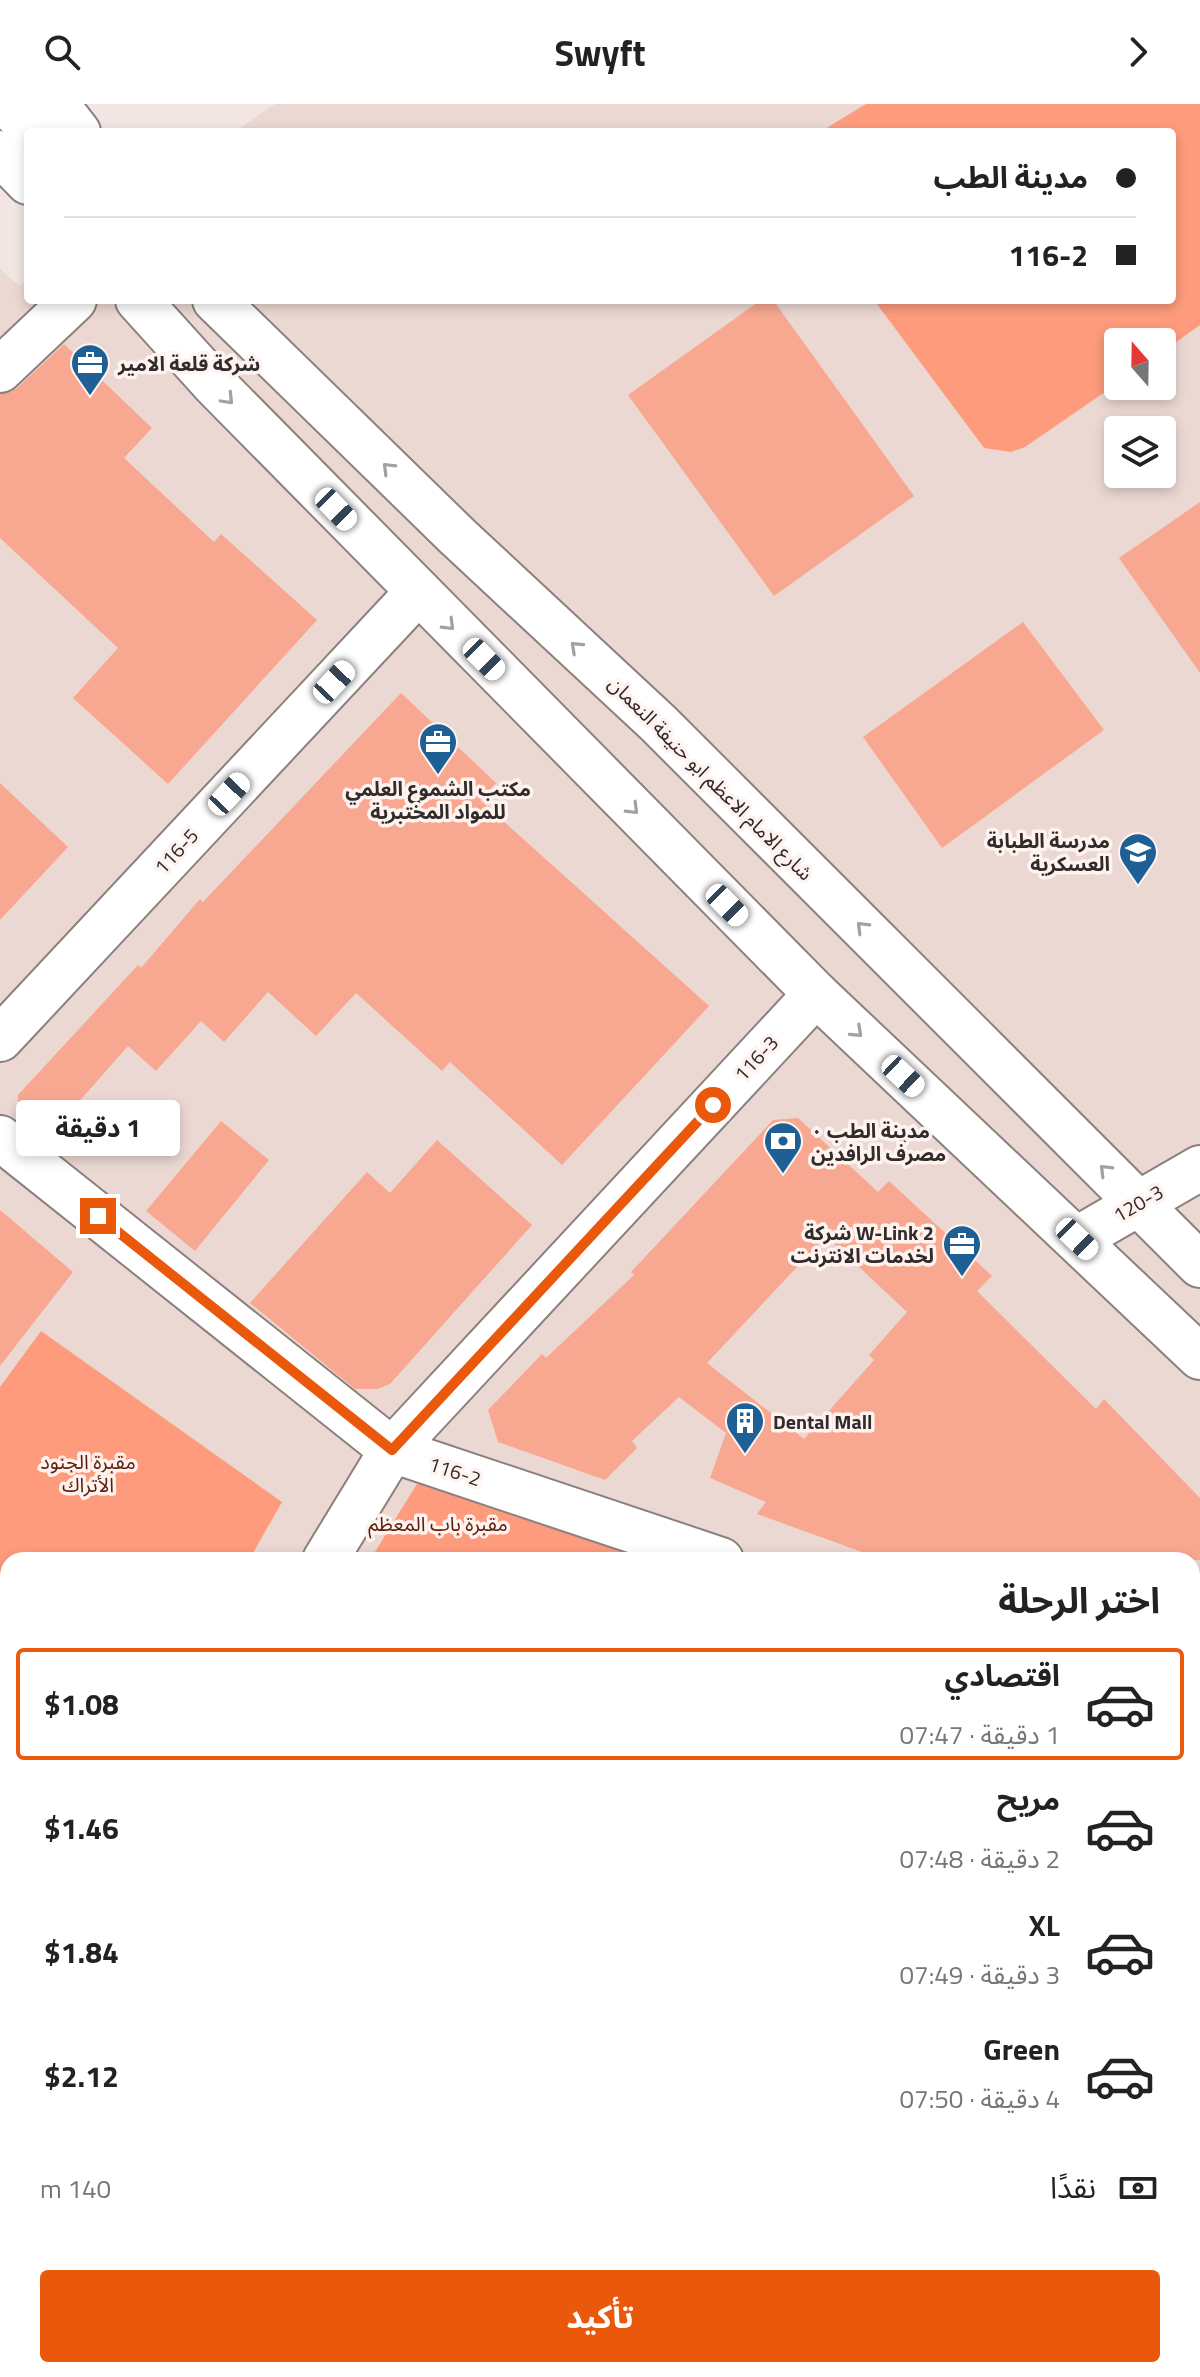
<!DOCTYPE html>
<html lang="ar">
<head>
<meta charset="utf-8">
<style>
	:root { --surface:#fff; --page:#f2f2f2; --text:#222; --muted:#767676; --line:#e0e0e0; --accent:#ea580c }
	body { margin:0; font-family:"Titillium Web","Noto Sans Arabic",sans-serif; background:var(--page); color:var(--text); direction:rtl; height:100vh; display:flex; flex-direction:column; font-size:30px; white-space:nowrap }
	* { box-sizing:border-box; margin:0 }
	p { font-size:26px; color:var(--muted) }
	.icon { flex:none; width:44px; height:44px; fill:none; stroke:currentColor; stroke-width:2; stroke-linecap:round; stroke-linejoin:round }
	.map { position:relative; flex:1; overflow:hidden; direction:ltr }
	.details { position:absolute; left:0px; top:1448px; width:1200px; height:826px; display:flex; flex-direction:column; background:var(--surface); border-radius:24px 24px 0 0; box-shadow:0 4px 12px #0003; direction:rtl }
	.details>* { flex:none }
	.hud { position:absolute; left:24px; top:24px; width:1152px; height:176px; border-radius:8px; box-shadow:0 4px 12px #0003; direction:rtl; display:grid; align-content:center; height:176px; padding:0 40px; background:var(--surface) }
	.needle { width:52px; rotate:340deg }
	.buttons { position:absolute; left:1104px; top:224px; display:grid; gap:16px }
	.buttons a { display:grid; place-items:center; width:72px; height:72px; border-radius:8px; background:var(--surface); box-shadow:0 4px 12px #0003; font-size:40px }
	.end { position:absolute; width:36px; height:36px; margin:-18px; border:10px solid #ea580c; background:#fff; box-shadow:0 0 0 4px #fff }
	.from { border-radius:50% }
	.bubble { position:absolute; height:56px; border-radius:8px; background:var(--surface); box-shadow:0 4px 12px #0003; font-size:26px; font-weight:700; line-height:56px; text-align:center; direction:rtl }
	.car { position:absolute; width:24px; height:48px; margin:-24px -12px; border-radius:10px; box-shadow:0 0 6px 2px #0007; background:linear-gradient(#fff 24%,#345 0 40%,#fff 0 76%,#345 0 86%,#fff 0) }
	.hud b { display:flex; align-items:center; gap:28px; height:76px; font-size:30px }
	.hud b+b { border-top:2px solid var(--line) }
	.hud i { width:20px; height:20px; background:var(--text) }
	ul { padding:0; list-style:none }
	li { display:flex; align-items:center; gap:24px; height:112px; margin:0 16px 12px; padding:0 24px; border:4px solid transparent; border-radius:8px }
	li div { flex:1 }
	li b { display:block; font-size:30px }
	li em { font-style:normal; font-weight:700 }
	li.active { border-color:var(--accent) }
	li>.icon { width:72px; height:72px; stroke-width:1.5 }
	h2 { padding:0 40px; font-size:36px; line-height:96px }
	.pay { display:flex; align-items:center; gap:20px; height:88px; padding:0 40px; font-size:30px }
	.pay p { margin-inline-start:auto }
	.cta { display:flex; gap:16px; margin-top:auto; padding:16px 40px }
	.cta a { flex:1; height:92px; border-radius:8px; background:var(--accent); color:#fff; font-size:32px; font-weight:700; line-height:92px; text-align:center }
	header { display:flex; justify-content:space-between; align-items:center; height:104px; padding:0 40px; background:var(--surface); font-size:36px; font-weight:700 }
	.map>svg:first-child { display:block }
	.built { fill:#ebd8d2; fill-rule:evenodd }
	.green { fill:#fe9b7d }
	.building { fill:#f8a890; fill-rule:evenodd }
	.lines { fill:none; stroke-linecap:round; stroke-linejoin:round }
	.street-casing { stroke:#8b807d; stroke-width:48 }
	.secondary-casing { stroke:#8b807d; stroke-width:48 }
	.street { stroke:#fff; stroke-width:44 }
	.secondary { stroke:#fff; stroke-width:44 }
	.oneway { stroke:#a2a0a0 }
	.route { stroke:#ea580c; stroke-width:10 }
	.labels { text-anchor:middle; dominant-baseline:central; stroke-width:7; stroke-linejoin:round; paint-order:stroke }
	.poi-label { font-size:20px; font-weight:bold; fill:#312c2b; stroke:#fff3f0; text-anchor:start }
	.street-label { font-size:20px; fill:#312c2b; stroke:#fff3f0 }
	.park-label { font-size:20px; fill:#5b1f0b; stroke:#fff3f0 }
</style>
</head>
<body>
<header><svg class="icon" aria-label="forward" viewBox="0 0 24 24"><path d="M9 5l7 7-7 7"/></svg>Swyft<svg class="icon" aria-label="search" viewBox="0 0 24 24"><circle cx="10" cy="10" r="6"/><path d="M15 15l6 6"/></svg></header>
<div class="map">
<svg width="1200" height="2273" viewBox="0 0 1200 2273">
	<rect width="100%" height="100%" fill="#f1e6e3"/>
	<path class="built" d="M275,0h925v2273h-1200v-2108l19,17 9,-6v20h1144v-168h-938zM1118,238h44v44h-44zM1118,326h44v44h-44zM8,1456h1184v810h-1184z"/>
	<g class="green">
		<path d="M866,0h334v221l-38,27v-10h-44v41l-93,64 -14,5 -27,-4 -110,-148h298v-168h-352z"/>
		<path d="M41,1227l241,171 -33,58h-241v421l-8,14v-608z"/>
		<path d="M420,1375l244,81h-294z"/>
		<path d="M1192,1695l8,9v569h-582l-5,-7h579z"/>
	</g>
	<g class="building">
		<path d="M761,196h12l141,196 -140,100 -146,-201z"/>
		<path d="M64,240l88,84 -28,30 90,84 7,-8 96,86 -149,164 -95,-86 45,-50 -118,-110v-144l17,-6z"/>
		<path d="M1200,398v171l-81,-115z"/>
		<path d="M1023,518l81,108 -162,118 -79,-111z"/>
		<path d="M401,589l95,90 -16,17 229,206 -147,159 -112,-103 -8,9 -86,-78 -40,43 -48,-44 -44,50 -23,-21 -45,50 -28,-25 -52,59 14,13 -31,35 -36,-29 -5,-11v-18l120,-130 3,3 59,-69 3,3z"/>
		<path d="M0,679l68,64 -68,73z"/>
		<path d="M798,1014l80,74 11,-11 103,95 -15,15 119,118 8,-10 96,99v62h-316l-127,-46 9,-12 -56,-24 16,-45 -47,-36 -47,44 5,7 -32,32 -107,-38 -10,-32 54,-56 4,4 88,-83 -3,-3 142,-152zM826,1132l81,76 -38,43 5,5 -70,79 -97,-76z"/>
		<path d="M221,1017l48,39 -74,91 -49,-40z"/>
		<path d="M437,1036l95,85 -142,159 -13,5h-22l-105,-86 117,-131 23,21z"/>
		<path d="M0,1106l73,62 -73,94z"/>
	</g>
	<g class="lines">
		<g class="street-casing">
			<g id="street">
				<path d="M0,266l74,-70"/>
				<path d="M0,935l417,-446"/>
				<path d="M0,1034l392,312 329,110"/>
				<path d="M1077,1135l123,-71"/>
				<path d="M325,1456l67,-110 424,-456"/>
				<path d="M1192,1667l8,8"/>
				<path d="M0,1984l8,-13"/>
				<path d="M183,2266l2,7"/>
			</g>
		</g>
		<g class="secondary-casing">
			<g id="secondary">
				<path d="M6,0l30,28"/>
				<path d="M56,0l22,28"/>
				<path d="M0,49l28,29"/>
				<path d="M138,196l76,84 602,610 384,363"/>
				<path d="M215,196l243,237 200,186 542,542"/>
			</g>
		</g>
		<use href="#street" class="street"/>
		<use href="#secondary" class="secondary"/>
	</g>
	<defs><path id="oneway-chevron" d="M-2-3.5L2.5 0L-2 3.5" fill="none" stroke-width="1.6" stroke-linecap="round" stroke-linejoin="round" transform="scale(2)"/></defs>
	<g class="oneway">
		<use href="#oneway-chevron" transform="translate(228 295) rotate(46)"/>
		<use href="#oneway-chevron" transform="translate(388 364) rotate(-135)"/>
		<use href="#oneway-chevron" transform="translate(449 521) rotate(45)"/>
		<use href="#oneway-chevron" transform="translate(576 543) rotate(-137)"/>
		<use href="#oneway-chevron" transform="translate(633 705) rotate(45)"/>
		<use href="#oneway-chevron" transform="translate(862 823) rotate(-135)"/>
		<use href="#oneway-chevron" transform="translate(857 928) rotate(43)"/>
		<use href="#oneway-chevron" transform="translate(1105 1066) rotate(-135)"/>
	</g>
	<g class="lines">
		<path class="route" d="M98,1112l294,234 321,-345"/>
	</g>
	<defs>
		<g id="office-pin" transform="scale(2)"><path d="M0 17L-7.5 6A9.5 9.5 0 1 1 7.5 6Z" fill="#1e5f95" stroke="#fff3f0"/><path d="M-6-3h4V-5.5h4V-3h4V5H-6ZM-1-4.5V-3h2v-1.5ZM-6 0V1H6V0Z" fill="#fff"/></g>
		<g id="school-pin" transform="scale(2)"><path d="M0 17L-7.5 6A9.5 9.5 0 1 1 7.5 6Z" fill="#1e5f95" stroke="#fff3f0"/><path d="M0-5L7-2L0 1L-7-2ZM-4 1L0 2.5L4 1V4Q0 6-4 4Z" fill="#fff"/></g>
		<g id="bank-pin" transform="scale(2)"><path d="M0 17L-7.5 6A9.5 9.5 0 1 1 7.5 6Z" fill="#1e5f95" stroke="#fff3f0"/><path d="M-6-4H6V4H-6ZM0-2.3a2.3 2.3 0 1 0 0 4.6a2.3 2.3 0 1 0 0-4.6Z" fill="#fff"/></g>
		<g id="building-pin" transform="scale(2)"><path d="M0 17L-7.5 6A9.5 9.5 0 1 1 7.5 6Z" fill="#1e5f95" stroke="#fff3f0"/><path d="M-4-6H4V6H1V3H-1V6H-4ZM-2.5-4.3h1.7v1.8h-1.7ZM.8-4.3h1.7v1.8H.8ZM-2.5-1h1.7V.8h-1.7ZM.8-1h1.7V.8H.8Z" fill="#fff"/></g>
	</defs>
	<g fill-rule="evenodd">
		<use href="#office-pin" x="90" y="259"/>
		<use href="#office-pin" x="438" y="638"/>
		<use href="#school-pin" x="1138" y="748"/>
		<use href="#bank-pin" x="783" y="1037"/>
		<use href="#office-pin" x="962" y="1140"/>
		<use href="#building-pin" x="745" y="1317"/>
	</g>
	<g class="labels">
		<g class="poi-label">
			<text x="118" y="259">شركة قلعة الامير</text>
			<text x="438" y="684" text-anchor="middle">مكتب الشموع العلمي<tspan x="438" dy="23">للمواد المختبرية</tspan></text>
			<text x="1110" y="736" text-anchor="end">مدرسة الطبابة<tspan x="1110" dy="23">العسكرية</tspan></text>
			<text x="811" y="1026">مدينة الطب ٠<tspan x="811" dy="23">مصرف الرافدين</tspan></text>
			<text x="934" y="1128" text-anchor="end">شركة W-Link 2<tspan x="934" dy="23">لخدمات الانترنت</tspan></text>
			<text x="773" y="1317">Dental Mall</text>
		</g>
		<g class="street-label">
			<text transform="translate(711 674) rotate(45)">شارع الامام الاعظم ابو حنيفة النعمان</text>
			<text transform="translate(176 747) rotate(-47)">116-5</text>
			<text transform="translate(756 954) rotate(-47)">116-3</text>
			<text transform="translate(1138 1099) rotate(-30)">120-3</text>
			<text transform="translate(455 1367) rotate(18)">116-2</text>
		</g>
		<g class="park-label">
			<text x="88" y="1357">مقبرة الجنود<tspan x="88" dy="23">الأتراك</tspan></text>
			<text x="438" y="1419">مقبرة باب المعظم</text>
		</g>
	</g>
</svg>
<div class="buttons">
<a><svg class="needle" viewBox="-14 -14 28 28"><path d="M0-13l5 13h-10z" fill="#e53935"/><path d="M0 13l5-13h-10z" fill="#767676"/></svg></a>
<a><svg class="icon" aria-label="layers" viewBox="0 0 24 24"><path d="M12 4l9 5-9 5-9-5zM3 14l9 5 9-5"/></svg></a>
</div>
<i class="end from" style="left:713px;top:1001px"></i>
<i class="end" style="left:98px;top:1112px"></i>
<div class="bubble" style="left:16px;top:996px;width:164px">1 دقيقة</div>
<i class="car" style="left:336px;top:405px;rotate:136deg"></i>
<i class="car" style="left:484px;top:555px;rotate:135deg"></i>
<i class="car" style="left:334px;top:578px;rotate:43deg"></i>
<i class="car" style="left:229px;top:690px;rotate:43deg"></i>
<i class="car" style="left:727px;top:801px;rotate:135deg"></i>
<i class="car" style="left:903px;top:972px;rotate:133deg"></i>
<i class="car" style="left:1077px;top:1135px;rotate:134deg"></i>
<div class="hud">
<b><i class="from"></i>مدينة الطب</b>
<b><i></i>116-2</b>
</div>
<section class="details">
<h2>اختر الرحلة</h2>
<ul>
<li class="active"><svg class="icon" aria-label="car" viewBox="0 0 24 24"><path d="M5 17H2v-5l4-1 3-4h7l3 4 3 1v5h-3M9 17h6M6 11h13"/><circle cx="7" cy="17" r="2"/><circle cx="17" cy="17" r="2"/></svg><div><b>اقتصادي</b><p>1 دقيقة · 07:47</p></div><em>$1.08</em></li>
<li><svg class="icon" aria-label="car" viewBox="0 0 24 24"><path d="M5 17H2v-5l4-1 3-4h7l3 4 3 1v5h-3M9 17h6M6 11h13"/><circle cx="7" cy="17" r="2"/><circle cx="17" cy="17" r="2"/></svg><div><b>مريح</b><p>2 دقيقة · 07:48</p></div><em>$1.46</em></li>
<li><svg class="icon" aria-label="car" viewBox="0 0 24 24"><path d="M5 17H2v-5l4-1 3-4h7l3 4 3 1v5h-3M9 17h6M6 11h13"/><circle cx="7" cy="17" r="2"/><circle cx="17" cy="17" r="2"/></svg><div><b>XL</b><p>3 دقيقة · 07:49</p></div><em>$1.84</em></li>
<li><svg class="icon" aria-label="car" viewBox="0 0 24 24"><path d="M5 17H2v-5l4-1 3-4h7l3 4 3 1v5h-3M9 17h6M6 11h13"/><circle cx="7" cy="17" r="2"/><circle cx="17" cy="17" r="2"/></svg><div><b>Green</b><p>4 دقيقة · 07:50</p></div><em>$2.12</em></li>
</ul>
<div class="pay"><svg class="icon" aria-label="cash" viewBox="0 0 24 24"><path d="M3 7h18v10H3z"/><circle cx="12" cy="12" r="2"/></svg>نقدًا<p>140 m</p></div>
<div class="cta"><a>تأكيد</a></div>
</section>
</div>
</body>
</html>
